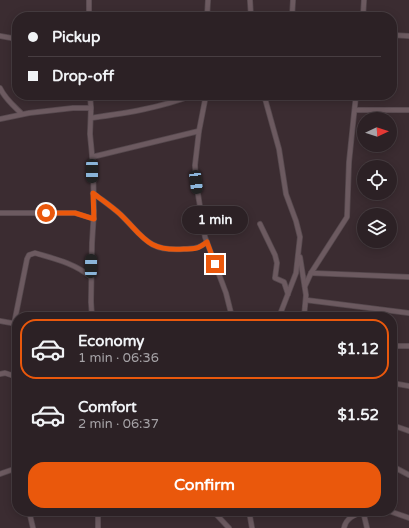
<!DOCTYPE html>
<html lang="en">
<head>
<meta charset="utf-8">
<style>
	:root { --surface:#2c2125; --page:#34292d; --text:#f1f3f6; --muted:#a6a3a7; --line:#483e42; --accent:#ea580c }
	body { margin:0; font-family:"Varela Round",sans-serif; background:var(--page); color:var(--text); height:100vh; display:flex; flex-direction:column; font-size:15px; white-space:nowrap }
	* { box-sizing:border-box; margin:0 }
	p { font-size:13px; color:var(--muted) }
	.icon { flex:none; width:22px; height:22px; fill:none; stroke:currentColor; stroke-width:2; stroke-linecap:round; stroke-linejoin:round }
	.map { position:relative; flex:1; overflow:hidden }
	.panel { position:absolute; left:12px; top:312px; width:385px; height:204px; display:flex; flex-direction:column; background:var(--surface); border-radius:16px; box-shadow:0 2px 10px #0003,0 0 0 1px var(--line) }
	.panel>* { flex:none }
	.top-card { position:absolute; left:12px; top:12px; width:385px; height:88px; border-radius:16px; box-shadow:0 2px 10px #0003,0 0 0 1px var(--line); display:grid; align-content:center; height:88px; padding:0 16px; background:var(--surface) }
	.needle { width:26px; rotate:86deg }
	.controls { position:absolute; left:357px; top:112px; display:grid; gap:8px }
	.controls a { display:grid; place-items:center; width:40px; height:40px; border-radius:50%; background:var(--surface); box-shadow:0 2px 10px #0003,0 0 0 1px var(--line); font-size:20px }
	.end { position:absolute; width:18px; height:18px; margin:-9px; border:5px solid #ea580c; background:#fff; box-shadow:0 0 0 2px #fff }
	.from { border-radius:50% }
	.bubble { position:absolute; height:28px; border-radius:14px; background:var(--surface); box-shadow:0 2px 10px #0003,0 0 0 1px var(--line); font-size:13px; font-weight:700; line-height:28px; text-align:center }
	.car { position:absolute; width:12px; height:24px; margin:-12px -6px; border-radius:5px; box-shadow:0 0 3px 1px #0007; background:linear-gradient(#222 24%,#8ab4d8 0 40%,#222 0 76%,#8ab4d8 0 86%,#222 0) }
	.top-card b { display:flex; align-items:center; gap:14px; height:38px; font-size:15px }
	.top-card b+b { border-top:1px solid var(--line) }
	.top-card i { width:10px; height:10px; background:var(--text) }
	ul { padding:7px 0 0; list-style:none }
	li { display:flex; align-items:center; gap:12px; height:60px; margin:0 8px 6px; padding:0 8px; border:2px solid transparent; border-radius:16px }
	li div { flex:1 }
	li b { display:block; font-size:15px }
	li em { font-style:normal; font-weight:700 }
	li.on { border-color:var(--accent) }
	li>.icon { width:36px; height:36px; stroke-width:1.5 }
	.button { display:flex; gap:8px; margin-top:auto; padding:8px 16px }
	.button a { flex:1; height:46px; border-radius:16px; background:var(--accent); color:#fff; font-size:16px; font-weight:700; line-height:46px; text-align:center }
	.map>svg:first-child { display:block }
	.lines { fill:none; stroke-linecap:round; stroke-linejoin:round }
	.street-casing { stroke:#56494e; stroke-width:6 }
	.street { stroke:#6c5a60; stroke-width:4.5 }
	.route { stroke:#ea580c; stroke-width:5 }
</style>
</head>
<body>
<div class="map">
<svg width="409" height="528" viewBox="0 0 409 528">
	<rect width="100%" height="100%" fill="#3b2c31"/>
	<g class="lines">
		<g class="street-casing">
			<g id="street">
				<path d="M250,0l1,17"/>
				<path d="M89,17v-17"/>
				<path d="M207,17l1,-17"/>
				<path d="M292,17l1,-17"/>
				<path d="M363,17l1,-17"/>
				<path d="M392,35l17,1"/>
				<path d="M0,36l17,3"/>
				<path d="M0,88c5,11 14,18 22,26"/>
				<path d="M90,95l1,13 -1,26 3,31 1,46 -2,32 -1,59 1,15"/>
				<path d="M206,95l-7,36 -4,34 1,17 9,55 21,56 6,24"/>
				<path d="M264,95l15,54 7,45 10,27 4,16 -4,36 -17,44"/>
				<path d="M355,110h54"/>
				<path d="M91,118c35,-5 69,-10 102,-23"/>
				<path d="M0,119l29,-6 44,-5h18"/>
				<path d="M92,157l107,-26"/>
				<path d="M93,193c9,7 18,13 27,21 23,22 27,38 64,35 11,-1 14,0 23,-7"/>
				<path d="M0,213h75l19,6"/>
				<path d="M260,224l15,31 2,8 -2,15 9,4 4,12"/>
				<path d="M300,257l6,38 -2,22"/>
				<path d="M311,273l98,4"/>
				<path d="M305,286l6,-13 36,-56 2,-55 7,-67"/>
				<path d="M306,300l103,13"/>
				<path d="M0,321l17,3"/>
				<path d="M14,324l13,-65 2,-4 6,-2c20,6 39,10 56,24"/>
				<path d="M392,346h17"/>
				<path d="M0,374l5,-1 12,4"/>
				<path d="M392,383l17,3"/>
				<path d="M392,425l17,6"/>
				<path d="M392,466l17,9"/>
				<path d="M0,474l17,-6"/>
				<path d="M29,511l4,17"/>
				<path d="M213,511l16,17"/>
				<path d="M249,511l3,17"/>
				<path d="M363,511l4,17"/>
				<path d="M389,511l20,7"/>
				<path d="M98,528v-17"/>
				<path d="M344,528c2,-10 10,-13 19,-16"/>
			</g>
		</g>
		<use href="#street" class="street"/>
	</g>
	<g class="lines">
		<path class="route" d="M46,213h29l19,6 -1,-26c9,7 18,13 27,21 23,22 27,38 64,35 11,0 14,0 23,-7l8,22"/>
	</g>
</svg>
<div class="controls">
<a><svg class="needle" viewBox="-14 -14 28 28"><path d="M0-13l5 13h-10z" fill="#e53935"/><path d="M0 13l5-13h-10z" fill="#a6a3a7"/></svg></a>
<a><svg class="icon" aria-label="locate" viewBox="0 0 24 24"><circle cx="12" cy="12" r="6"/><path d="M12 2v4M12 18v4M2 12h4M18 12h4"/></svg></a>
<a><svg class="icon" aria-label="layers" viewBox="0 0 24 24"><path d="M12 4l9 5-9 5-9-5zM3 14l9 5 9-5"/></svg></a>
</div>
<i class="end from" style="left:46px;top:213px"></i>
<i class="end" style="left:215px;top:264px"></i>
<div class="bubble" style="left:182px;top:206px;width:66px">1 min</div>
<i class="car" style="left:92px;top:171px;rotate:180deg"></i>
<i class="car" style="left:196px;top:182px;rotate:173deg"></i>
<i class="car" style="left:91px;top:266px;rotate:1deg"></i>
<div class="top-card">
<b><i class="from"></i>Pickup</b>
<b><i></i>Drop-off</b>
</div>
<section class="panel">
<ul>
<li class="on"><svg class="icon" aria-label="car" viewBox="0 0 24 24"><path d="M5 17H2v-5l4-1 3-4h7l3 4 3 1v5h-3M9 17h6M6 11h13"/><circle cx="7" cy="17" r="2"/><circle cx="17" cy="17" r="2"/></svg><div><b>Economy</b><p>1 min · 06:36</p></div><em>$1.12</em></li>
<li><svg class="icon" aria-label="car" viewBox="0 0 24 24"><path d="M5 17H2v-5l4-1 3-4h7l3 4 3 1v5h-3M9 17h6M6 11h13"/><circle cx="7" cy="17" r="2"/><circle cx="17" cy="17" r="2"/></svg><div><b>Comfort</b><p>2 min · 06:37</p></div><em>$1.52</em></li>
</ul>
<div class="button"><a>Confirm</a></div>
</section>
</div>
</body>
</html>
